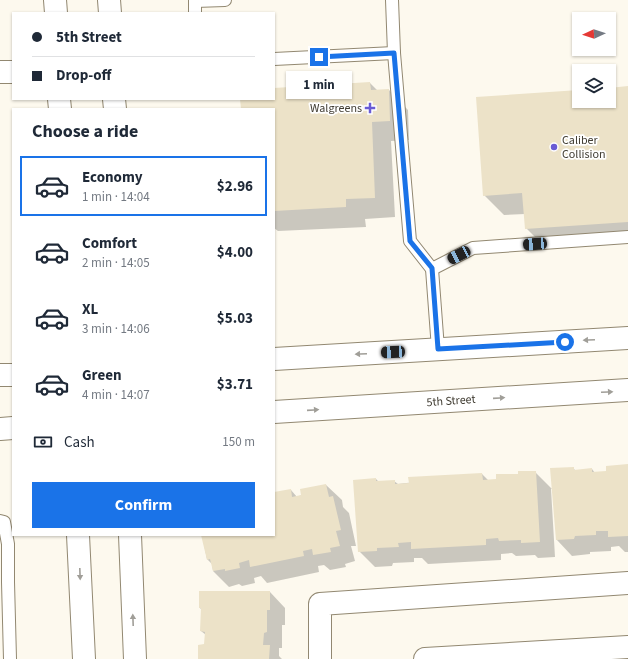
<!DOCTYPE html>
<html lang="en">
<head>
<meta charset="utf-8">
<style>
	:root { --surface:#fff; --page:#f2f2f3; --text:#1f2937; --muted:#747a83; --line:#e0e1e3; --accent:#1a73e8 }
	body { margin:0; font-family:"Source Sans 3",sans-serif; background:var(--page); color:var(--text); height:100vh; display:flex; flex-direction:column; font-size:15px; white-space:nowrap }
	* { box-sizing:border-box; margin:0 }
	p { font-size:13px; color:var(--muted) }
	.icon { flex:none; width:22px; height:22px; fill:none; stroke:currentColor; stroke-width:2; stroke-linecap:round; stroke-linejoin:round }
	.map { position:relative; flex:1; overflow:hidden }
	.panel { position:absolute; left:12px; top:108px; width:263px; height:428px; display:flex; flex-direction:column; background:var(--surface); border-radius:0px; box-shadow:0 1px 3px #0004 }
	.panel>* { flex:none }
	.hud { position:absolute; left:12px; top:12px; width:263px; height:88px; border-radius:0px; box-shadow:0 1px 3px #0004; display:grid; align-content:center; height:88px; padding:0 20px; background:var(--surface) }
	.needle { width:26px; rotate:267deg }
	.tools { position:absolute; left:572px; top:12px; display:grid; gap:8px }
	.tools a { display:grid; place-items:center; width:44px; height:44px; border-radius:0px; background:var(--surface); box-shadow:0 1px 3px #0004; font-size:20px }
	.end { position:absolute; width:18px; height:18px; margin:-9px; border:5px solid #1a73e8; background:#fff; box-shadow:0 0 0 2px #fff }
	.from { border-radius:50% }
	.bubble { position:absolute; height:28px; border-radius:0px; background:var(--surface); box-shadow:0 1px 3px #0004; font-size:13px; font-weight:700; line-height:28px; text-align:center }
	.car { position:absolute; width:12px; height:24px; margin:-12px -6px; border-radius:5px; box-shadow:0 0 3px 1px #0007; background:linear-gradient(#222 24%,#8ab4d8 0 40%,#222 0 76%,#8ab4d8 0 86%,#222 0) }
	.hud b { display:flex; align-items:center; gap:14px; height:38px; font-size:15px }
	.hud b+b { border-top:1px solid var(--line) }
	.hud i { width:10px; height:10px; background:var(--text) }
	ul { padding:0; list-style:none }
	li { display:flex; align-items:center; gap:12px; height:60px; margin:0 8px 6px; padding:0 12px; border:2px solid transparent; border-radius:0px }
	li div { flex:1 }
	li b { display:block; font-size:15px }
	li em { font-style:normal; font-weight:700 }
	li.current { border-color:var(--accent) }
	li>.icon { width:36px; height:36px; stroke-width:1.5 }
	h2 { padding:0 20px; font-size:18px; line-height:48px }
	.pay { display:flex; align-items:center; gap:10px; height:44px; padding:0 20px; font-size:15px }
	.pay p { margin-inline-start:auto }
	.action { display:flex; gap:8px; margin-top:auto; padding:8px 20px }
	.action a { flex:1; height:46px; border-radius:0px; background:var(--accent); color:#fff; font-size:16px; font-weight:700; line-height:46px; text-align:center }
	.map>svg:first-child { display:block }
	.shadow { fill:#0003 }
	.building { fill:#ece2c8 }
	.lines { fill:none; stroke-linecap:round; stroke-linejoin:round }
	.service-casing { stroke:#928871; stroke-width:14 }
	.minor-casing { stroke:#928871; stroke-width:24 }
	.secondary-casing { stroke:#928871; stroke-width:24 }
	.primary-casing { stroke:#928871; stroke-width:24 }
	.service { stroke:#fff; stroke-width:12 }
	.minor { stroke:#fff; stroke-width:22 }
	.secondary { stroke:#fff; stroke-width:22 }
	.primary { stroke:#fff; stroke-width:22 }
	.oneway { fill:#a09e98 }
	.route { stroke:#1a73e8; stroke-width:5 }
	.poi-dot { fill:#695bd4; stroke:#fff; stroke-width:1.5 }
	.labels { text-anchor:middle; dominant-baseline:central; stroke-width:3.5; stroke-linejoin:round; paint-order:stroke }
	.poi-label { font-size:12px; fill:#403c32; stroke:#fff; text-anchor:end }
	.street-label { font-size:12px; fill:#403c32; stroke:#fff }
</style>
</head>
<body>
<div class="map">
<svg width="628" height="659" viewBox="0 0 628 659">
	<rect width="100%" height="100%" fill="#fdf9ee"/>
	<g class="shadow">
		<path d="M370,83l7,7h12l19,20 1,30 -18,1 4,76 -30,2 1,8 -88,4 -4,-3v-119h-32l-1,-10h33v-10z"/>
		<path d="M628,87v155l-82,6 -20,-20 -1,-14 -21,1 -20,-20 95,-104v10h30v-12z"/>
		<path d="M628,465v87h-3l-6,-6 -8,1v4l-21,1v2l-18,2 -15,-16 16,-72 3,3 16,-2 3,4 12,-1z"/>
		<path d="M535,472l17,17h-1l4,68 -17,1 -3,-3 -19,1 -4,-3 -11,1v6l-73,4 -6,-6h-8v4l-21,1 -1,3 -17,1 -16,-16 17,-72 3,3 15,-1 4,3 84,-10 6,6h9z"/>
		<path d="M326,485l16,15 1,7 6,6 7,33h-5l4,15 -10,3 1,3 -16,3 -6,-5 -6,1 1,6 -52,11 -6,-7 -7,2 1,5 -13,3 -3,-2 -10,3 -16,-16 -1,-7 -5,-5 -5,-24h72v-42l17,-3 6,7z"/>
		<path d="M270,592l15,16v17h-3v23h-3v8l3,3h-83l6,-14 1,-10 -5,-4 1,-21 -2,-2z"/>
	</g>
	<g class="building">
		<path d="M370,82l1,8 18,-1 1,32 -18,1 3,76 -29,1v8l-72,4v-102h-33l-1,-10h34v-11z"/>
		<path d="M628,86v136l-103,7 -3,-36 -39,3 -7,-99 103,-7v11h30v-13z"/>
		<path d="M628,464v72l-20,1v-6h-12v4l-21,1 -1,3 -18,1 -6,-72 24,-1v3l18,-2v4l14,-1v-5z"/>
		<path d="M518,471h18l4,71 -19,1v-3l-22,1 -1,-3 -12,1v6l-75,4v-7l-13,1 1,4 -22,1v3l-19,1 -5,-72 23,-2v3l19,-1v4l14,-1 -1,-6 74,-4 1,7 13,-1v-5h22z"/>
		<path d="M326,484l3,13 4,-1 8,34 -5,1 4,15 -10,2 1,4 -18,3 -1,-6 -9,2 1,5 -54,11 -1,-7 -10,3 1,5 -15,3v-2l-12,2 -3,-12 -3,1 -6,-25h73v-43l17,-3 1,8 9,-2 -1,-6z"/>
		<path d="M199,591h71v19h-3v22l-3,1 -1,12h7l-1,14h-71v-14l6,-1 1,-12 -5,-1 1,-23h-2z"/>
	</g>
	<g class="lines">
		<g class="service-casing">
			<g id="service">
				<path d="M195,0v13"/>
				<path d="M392,0l2,53 16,188 22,28 6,80"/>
				<path d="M195,1l30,-1"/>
				<path d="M274,59l120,-6"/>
				<path d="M432,269l41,-21 155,-11"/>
				<path d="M0,521l4,1 4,22v38l2,77"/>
			</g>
		</g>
		<g class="minor-casing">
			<g id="minor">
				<path d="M0,72h13"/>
				<path d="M320,659v-55l308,-21"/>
				<path d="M425,659l203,-12"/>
			</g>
		</g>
		<g class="secondary-casing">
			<g id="secondary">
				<path d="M55,0l1,13"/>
				<path d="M109,0l1,13"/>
				<path d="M59,99l1,10"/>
				<path d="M114,99l1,10"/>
				<path d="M78,535l6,124"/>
				<path d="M130,535l5,124"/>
			</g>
		</g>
		<g class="primary-casing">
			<g id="primary">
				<path d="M274,359l354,-21"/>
				<path d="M0,375h13"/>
				<path d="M274,412l354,-22"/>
				<path d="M0,429l13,-1"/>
			</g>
		</g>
		<use href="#service" class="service"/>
		<use href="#minor" class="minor"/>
		<use href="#secondary" class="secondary"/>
		<use href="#primary" class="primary"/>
	</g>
	<defs><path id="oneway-solid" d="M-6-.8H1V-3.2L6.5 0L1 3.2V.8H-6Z"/></defs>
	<g class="oneway">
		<use href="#oneway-solid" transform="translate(589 340) rotate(177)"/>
		<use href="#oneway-solid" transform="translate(361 354) rotate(177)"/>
		<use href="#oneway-solid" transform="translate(607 392) rotate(-3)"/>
		<use href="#oneway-solid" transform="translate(499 398) rotate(-4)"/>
		<use href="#oneway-solid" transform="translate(313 410) rotate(-4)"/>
		<use href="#oneway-solid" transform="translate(80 574) rotate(88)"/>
		<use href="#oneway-solid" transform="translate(133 620) rotate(-92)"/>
	</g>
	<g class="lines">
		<path class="route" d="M319,57l75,-4 16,188 22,27 6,81 127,-7"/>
	</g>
	<g class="poi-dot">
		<path d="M368 102h4v4h4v4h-4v4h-4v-4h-4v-4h4z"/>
		<circle cx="554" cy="147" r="4"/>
	</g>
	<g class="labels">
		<g class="poi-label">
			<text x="362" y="108">Walgreens</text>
			<text x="562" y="140" text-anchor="start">Caliber<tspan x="562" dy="14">Collision</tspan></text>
		</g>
		<g class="street-label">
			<text transform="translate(451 401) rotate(-4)">5th Street</text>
		</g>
	</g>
</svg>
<div class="tools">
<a><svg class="needle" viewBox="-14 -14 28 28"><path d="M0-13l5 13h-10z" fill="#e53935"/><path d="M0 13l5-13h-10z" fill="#747a83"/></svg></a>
<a><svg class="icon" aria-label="layers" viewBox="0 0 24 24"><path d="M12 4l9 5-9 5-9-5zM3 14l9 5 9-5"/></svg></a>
</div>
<i class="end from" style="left:565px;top:342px"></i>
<i class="end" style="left:319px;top:57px"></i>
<div class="bubble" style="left:286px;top:71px;width:66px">1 min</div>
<i class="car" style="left:535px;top:244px;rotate:266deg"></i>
<i class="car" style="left:459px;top:255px;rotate:243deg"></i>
<i class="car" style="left:393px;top:352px;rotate:267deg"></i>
<div class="hud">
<b><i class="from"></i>5th Street</b>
<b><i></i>Drop-off</b>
</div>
<section class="panel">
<h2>Choose a ride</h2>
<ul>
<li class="current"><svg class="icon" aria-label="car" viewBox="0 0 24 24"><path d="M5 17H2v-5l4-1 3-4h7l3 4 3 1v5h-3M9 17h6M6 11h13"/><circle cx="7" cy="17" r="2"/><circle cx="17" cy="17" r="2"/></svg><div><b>Economy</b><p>1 min · 14:04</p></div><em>$2.96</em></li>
<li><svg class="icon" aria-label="car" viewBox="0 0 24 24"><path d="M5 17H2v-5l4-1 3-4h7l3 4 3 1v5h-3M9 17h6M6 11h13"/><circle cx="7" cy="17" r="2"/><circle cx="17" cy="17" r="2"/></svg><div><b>Comfort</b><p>2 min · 14:05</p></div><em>$4.00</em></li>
<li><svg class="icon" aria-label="car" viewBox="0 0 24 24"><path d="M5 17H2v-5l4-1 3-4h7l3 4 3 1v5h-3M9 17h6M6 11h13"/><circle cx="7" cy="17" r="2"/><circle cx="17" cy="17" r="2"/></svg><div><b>XL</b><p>3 min · 14:06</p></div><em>$5.03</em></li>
<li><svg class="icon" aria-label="car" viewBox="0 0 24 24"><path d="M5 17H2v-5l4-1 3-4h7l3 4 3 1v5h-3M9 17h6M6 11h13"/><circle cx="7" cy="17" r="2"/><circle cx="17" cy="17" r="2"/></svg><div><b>Green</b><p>4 min · 14:07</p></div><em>$3.71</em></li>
</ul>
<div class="pay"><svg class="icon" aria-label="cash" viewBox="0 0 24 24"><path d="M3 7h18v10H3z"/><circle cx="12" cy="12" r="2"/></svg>Cash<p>150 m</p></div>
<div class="action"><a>Confirm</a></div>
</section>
</div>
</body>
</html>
